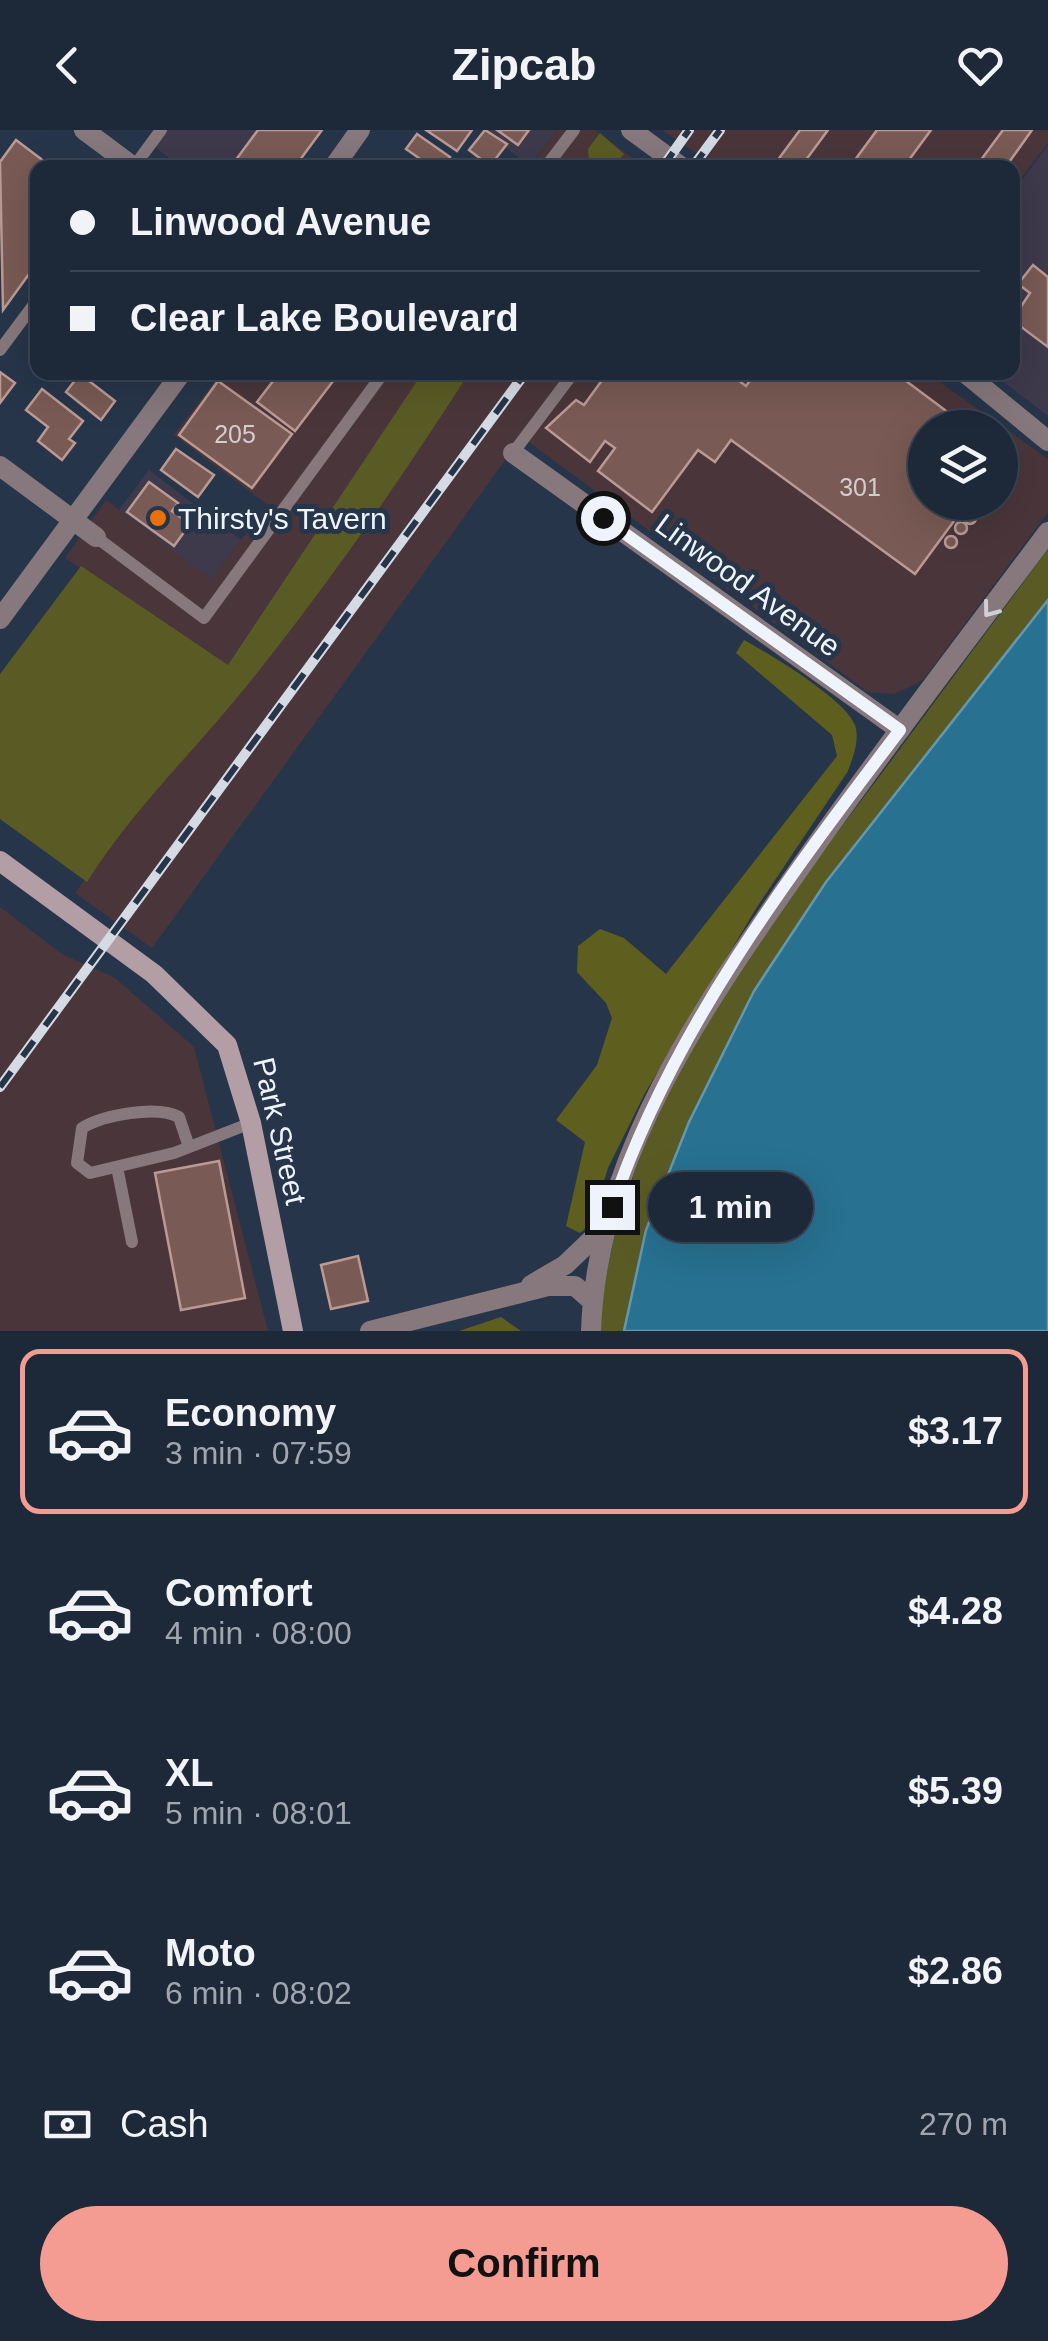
<!DOCTYPE html>
<html lang="en">
<head>
<meta charset="utf-8">
<style>
	:root { --surface:#1d2838; --page:#2a3443; --text:#f1f3f6; --muted:#a0a6ae; --line:#3b4453; --accent:#f59c92 }
	body { margin:0; font-family:Helvetica,sans-serif; background:var(--page); color:var(--text); height:100vh; display:flex; flex-direction:column; font-size:38px; white-space:nowrap }
	* { box-sizing:border-box; margin:0 }
	p { font-size:32px; color:var(--muted) }
	.icon { flex:none; width:55px; height:55px; fill:none; stroke:currentColor; stroke-width:2; stroke-linecap:round; stroke-linejoin:round }
	.map { position:relative; height:1201px; overflow:hidden }
	.drawer { display:flex; flex-direction:column; background:var(--surface); flex:1 }
	.drawer>* { flex:none }
	.hud { position:absolute; left:30px; top:30px; width:990px; height:220px; border-radius:20px; box-shadow:0 10px 40px #0002,0 0 0 2px var(--line); display:grid; align-content:center; height:220px; padding:0 40px; background:var(--surface) }
	.fabs { position:absolute; left:908px; top:280px; display:grid; gap:20px }
	.fabs a { display:grid; place-items:center; width:110px; height:110px; border-radius:50%; background:var(--surface); box-shadow:0 10px 40px #0002,0 0 0 2px var(--line); font-size:50px }
	.end { position:absolute; width:45px; height:45px; margin:-22px; border:12px solid #eff4fc; background:#111; box-shadow:0 0 0 5px #111 }
	.from { border-radius:50% }
	.bubble { position:absolute; height:70px; border-radius:35px; background:var(--surface); box-shadow:0 10px 40px #0002,0 0 0 2px var(--line); font-size:32px; font-weight:600; line-height:70px; text-align:center }
	.hud b { display:flex; align-items:center; gap:35px; height:95px; font-size:38px }
	.hud b+b { border-top:2px solid var(--line) }
	.hud i { width:25px; height:25px; background:var(--text) }
	ul { padding:18px 0 0; list-style:none }
	li { display:flex; align-items:center; gap:30px; height:165px; margin:0 20px 15px; padding:0 20px; border:5px solid transparent; border-radius:20px }
	li div { flex:1 }
	li b { display:block; font-size:38px }
	li em { font-style:normal; font-weight:600 }
	li.active { border-color:var(--accent) }
	li>.icon { width:90px; height:90px; stroke-width:1.5 }
	.pay { display:flex; align-items:center; gap:25px; height:110px; padding:0 40px; font-size:38px }
	.pay p { margin-inline-start:auto }
	.cta { display:flex; gap:20px; margin-top:auto; padding:20px 40px }
	.cta a { flex:1; height:115px; border-radius:60px; background:var(--accent); color:#111; font-size:40px; font-weight:600; line-height:115px; text-align:center }
	header { display:flex; justify-content:space-between; align-items:center; height:130px; padding:0 40px; background:var(--surface); font-size:45px; font-weight:600 }
	.map>svg:first-child { display:block }
	.commercial { fill:#3e394b }
	.industrial { fill:#4a363a; fill-rule:evenodd }
	.green { fill:#5a5b24 }
	.forest { fill:#5e5f1e }
	.water { fill:#287191; stroke:#6498b1; stroke-width:2.5 }
	.building { fill:#795a54; stroke:#bc9a94; stroke-width:2.5 }
	.lines { fill:none; stroke-linecap:round; stroke-linejoin:round }
	.path { stroke:#7e8897; stroke-width:4; stroke-dasharray:5 8; stroke-linecap:butt }
	.lane { stroke:#86787d; stroke-width:12 }
	.street { stroke:#86787d; stroke-width:20 }
	.secondary { stroke:#b49ea6; stroke-width:20 }
	.rail-casing { stroke:#d5dbe4; stroke-width:10 }
	.rail { stroke:#27354a; stroke-width:6; stroke-dasharray:19; stroke-linecap:butt }
	.oneway { stroke:#d0cfd6 }
	.route { stroke:#eff4fc; stroke-width:12 }
	.food-dot { fill:#e8710a; stroke:#27354a; stroke-width:4 }
	.labels { text-anchor:middle; dominant-baseline:central; stroke-width:10; stroke-linejoin:round; paint-order:stroke }
	.number-label { font-size:25px; fill:#d2ced2 }
	.poi-label { font-size:30px; fill:#eff4fc; stroke:#27354a; text-anchor:start }
	.street-label { font-size:30px; fill:#eff4fc; stroke:#27354a }
</style>
</head>
<body>
<header><svg class="icon" aria-label="back" viewBox="0 0 24 24"><path d="M15 5l-7 7 7 7"/></svg>Zipcab<svg class="icon" aria-label="heart" viewBox="0 0 24 24"><path d="M12 20l-8-8c-3-5 5-10 8-4 3-6 11-1 8 4z"/></svg></header>
<div class="map">
<svg width="1048" height="1201" viewBox="0 0 1048 1201">
	<rect width="100%" height="100%" fill="#27354a"/>
	<g class="commercial">
		<path d="M164,0h155l-28,37h-109l-29,-21z"/>
		<path d="M482,0h75l-27,36z"/>
		<path d="M1048,15v271l-56,-43 20,-1 1,-180z"/>
		<path d="M149,340l92,70 -30,40 -92,-70z"/>
	</g>
	<g class="industrial">
		<path d="M557,0h38l49,37 -115,1z"/>
		<path d="M662,0h386v13l-35,46 -1,-21 -295,-1z"/>
		<path d="M221,243h706l121,86v53l-125,168 -28,14 -27,-2 -346,-255 -370,511 -77,-55 50,-70 112,-126 -9,-32 -163,-107 41,-58 105,79 57,-74 -94,-70zM925,298h75v74h-75z"/>
		<path d="M0,777l62,47 53,24 79,69 74,284h-268z"/>
	</g>
	<g class="green">
		<path d="M600,3l24,21 -12,13h-23l-1,-18z"/>
		<path d="M423,242l46,1c-72,112 -149,224 -234,327 -52,63 -103,111 -148,182l-87,-63v-145l81,-108 147,99z"/>
		<path d="M1048,419v51l-222,282 -72,109 -65,131 -43,108 -22,101h-25c18,-213 153,-385 277,-550 57,-77 115,-155 172,-232z"/>
	</g>
	<g class="forest">
		<path d="M744,510c26,14 101,59 111,85 5,15 -2,32 -7,46l-91,136 -112,186 -37,75 -17,56 -11,9 -14,-7 19,-84 -29,-22 41,-55 15,-47 -6,-15 -29,-31 1,-26 22,-17 24,9 42,36 171,-218 -5,-21 -96,-82z"/>
		<path d="M501,1187l20,14h-63h1z"/>
	</g>
	<path class="water" d="M1048,470v731h-424l22,-101 43,-108 65,-131 72,-109z"/>
	<g class="building">
		<path d="M258,0h64l-28,38h-51l-8,-7z"/>
		<path d="M426,0h46l-15,21z"/>
		<path d="M485,0l22,14 -17,22 -21,-16z"/>
		<path d="M497,0h32l-11,15z"/>
		<path d="M800,0h28l-28,38h-15l-8,-7z"/>
		<path d="M877,0h54l-28,38h-54z"/>
		<path d="M1003,0h29l-27,38h-30z"/>
		<path d="M417,4l33,23 -8,11h-9l-27,-19z"/>
		<path d="M16,10l37,28h-15v79l-8,11 7,5 -34,47 -3,-148z"/>
		<path d="M1033,135l15,12v70l-36,-27 18,-27 -12,-9z"/>
		<path d="M0,242l15,11 -15,20z"/>
		<path d="M280,242h60l-45,59 -38,-29z"/>
		<path d="M608,242h119l19,14 10,-14h138l75,56h-44v74h43l-53,72 -184,-134 -16,22 -17,-12 -46,62 -54,-41 17,-23 -10,-7 -15,21 -44,-34 30,-28 8,5z"/>
		<path d="M80,244l35,27 -14,19 -35,-28z"/>
		<path d="M218,251l74,53 -40,54 -73,-53z"/>
		<path d="M42,259l41,32 -14,18 6,4 -13,17 -24,-19 10,-14 -22,-17z"/>
		<path d="M176,319l38,26 -16,22 -37,-27z"/>
		<path d="M149,352l29,21 -6,8 18,13 -16,22 -47,-34z"/>
		<circle cx="970" cy="388" r="6"/>
		<circle cx="961" cy="398" r="6"/>
		<circle cx="951" cy="412" r="6"/>
		<path d="M219,1031l26,137 -64,12 -26,-137z"/>
		<path d="M358,1126l10,45 -37,8 -10,-44z"/>
	</g>
	<g class="lines">
		<path class="path" d="M1002,327l16,-15"/>
		<g class="lane">
			<path d="M133,38l28,-38"/>
			<path d="M545,38l29,-38"/>
			<path d="M0,220l38,-51"/>
			<path d="M513,323l61,-81"/>
			<path d="M96,407l108,81 180,-246"/>
			<path d="M189,1017l-10,-30c-22,-12 -76,-2 -97,11l-5,35 13,10 84,-20 77,-30"/>
			<path d="M117,1037l15,75"/>
		</g>
		<g class="street">
			<path d="M84,0l51,38"/>
			<path d="M631,0l52,38"/>
			<path d="M333,38l27,-38"/>
			<path d="M964,242l84,69"/>
			<path d="M513,323l387,277"/>
			<path d="M0,336l96,71"/>
			<path d="M0,489l182,-247"/>
			<path d="M531,1155l34,-20 40,-38"/>
			<path d="M370,1201l178,-45h27l17,15"/>
			<path d="M591,1201c6,-179 119,-334 218,-476 77,-110 159,-216 239,-323"/>
		</g>
		<path class="secondary" d="M0,731l154,113 73,71 24,78 42,208"/>
		<g class="rail-casing">
			<g id="rail">
				<path d="M662,38l27,-38"/>
				<path d="M692,38l28,-38"/>
				<path d="M0,957l526,-715"/>
			</g>
		</g>
		<use href="#rail" class="rail"/>
	</g>
	<defs><path id="oneway-chevron" d="M-2-3.5L2.5 0L-2 3.5" fill="none" stroke-width="1.6" stroke-linecap="round" stroke-linejoin="round" transform="scale(2.5)"/></defs>
	<use class="oneway" href="#oneway-chevron" transform="translate(990 480) rotate(127)"/>
	<g class="lines">
		<path class="route" d="M603,388l297,212c-112,147 -228,300 -288,477"/>
	</g>
	<circle class="food-dot" cx="158" cy="388" r="10"/>
	<g class="labels">
		<g class="number-label">
			<text x="235" y="304">205</text>
			<text x="860" y="357">301</text>
		</g>
		<g class="poi-label">
			<text x="178" y="388">Thirsty's Tavern</text>
		</g>
		<g class="street-label">
			<text transform="translate(748 455) rotate(36)">Linwood Avenue</text>
			<text transform="translate(280 1001) rotate(77)">Park Street</text>
		</g>
	</g>
</svg>
<div class="fabs">
<a><svg class="icon" aria-label="layers" viewBox="0 0 24 24"><path d="M12 4l9 5-9 5-9-5zM3 14l9 5 9-5"/></svg></a>
</div>
<i class="end from" style="left:603px;top:388px"></i>
<i class="end" style="left:612px;top:1077px"></i>
<div class="bubble" style="left:648px;top:1042px;width:165px">1 min</div>
<div class="hud">
<b><i class="from"></i>Linwood Avenue</b>
<b><i></i>Clear Lake Boulevard</b>
</div>
</div>
<section class="drawer">
<ul>
<li class="active"><svg class="icon" aria-label="car" viewBox="0 0 24 24"><path d="M5 17H2v-5l4-1 3-4h7l3 4 3 1v5h-3M9 17h6M6 11h13"/><circle cx="7" cy="17" r="2"/><circle cx="17" cy="17" r="2"/></svg><div><b>Economy</b><p>3 min · 07:59</p></div><em>$3.17</em></li>
<li><svg class="icon" aria-label="car" viewBox="0 0 24 24"><path d="M5 17H2v-5l4-1 3-4h7l3 4 3 1v5h-3M9 17h6M6 11h13"/><circle cx="7" cy="17" r="2"/><circle cx="17" cy="17" r="2"/></svg><div><b>Comfort</b><p>4 min · 08:00</p></div><em>$4.28</em></li>
<li><svg class="icon" aria-label="car" viewBox="0 0 24 24"><path d="M5 17H2v-5l4-1 3-4h7l3 4 3 1v5h-3M9 17h6M6 11h13"/><circle cx="7" cy="17" r="2"/><circle cx="17" cy="17" r="2"/></svg><div><b>XL</b><p>5 min · 08:01</p></div><em>$5.39</em></li>
<li><svg class="icon" aria-label="car" viewBox="0 0 24 24"><path d="M5 17H2v-5l4-1 3-4h7l3 4 3 1v5h-3M9 17h6M6 11h13"/><circle cx="7" cy="17" r="2"/><circle cx="17" cy="17" r="2"/></svg><div><b>Moto</b><p>6 min · 08:02</p></div><em>$2.86</em></li>
</ul>
<div class="pay"><svg class="icon" aria-label="cash" viewBox="0 0 24 24"><path d="M3 7h18v10H3z"/><circle cx="12" cy="12" r="2"/></svg>Cash<p>270 m</p></div>
<div class="cta"><a>Confirm</a></div>
</section>
</body>
</html>
